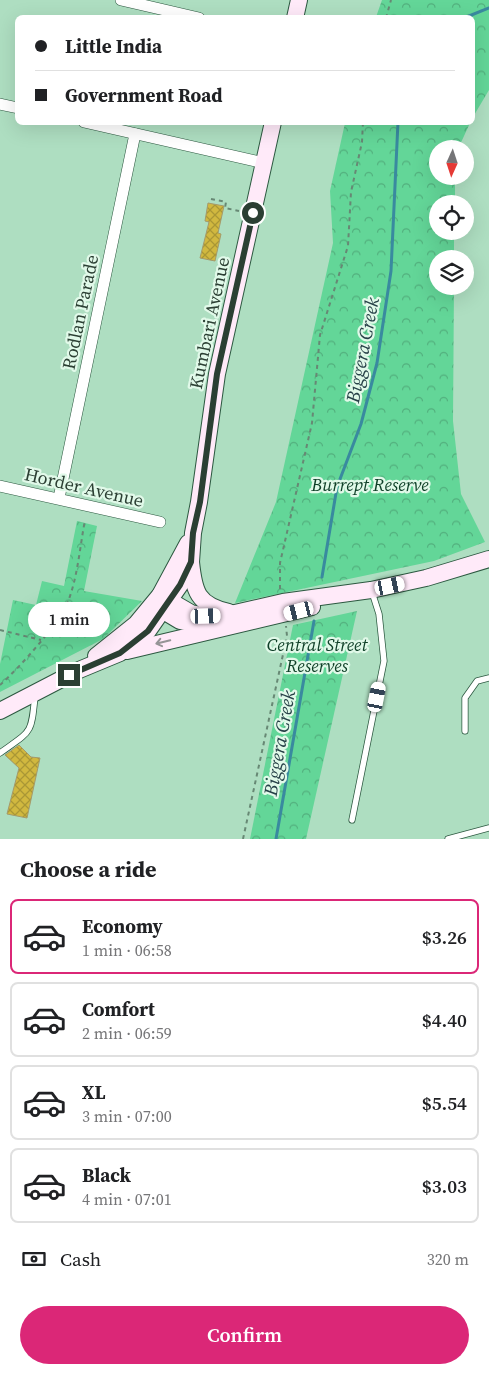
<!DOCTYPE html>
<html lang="en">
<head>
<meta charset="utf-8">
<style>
	:root { --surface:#fff; --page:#f6f6f6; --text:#202124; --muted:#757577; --line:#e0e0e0; --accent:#db2777 }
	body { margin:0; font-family:"Source Serif 4",serif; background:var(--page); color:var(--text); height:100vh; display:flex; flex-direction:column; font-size:19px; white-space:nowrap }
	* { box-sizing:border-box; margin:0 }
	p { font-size:16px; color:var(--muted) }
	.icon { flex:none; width:28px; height:28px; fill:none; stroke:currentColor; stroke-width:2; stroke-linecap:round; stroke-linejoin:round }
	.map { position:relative; height:839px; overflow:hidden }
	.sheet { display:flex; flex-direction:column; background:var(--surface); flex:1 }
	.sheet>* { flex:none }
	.hud { position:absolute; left:15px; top:15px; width:460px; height:110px; border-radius:8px; box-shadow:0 5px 20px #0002; display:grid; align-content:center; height:110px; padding:0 20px; background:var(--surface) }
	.needle { width:32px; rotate:183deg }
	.buttons { position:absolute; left:429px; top:140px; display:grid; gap:10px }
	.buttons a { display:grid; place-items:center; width:45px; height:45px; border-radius:50%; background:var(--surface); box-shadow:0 5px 20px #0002; font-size:25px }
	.end { position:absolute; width:22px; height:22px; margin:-11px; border:6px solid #2b3f33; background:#fff; box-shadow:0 0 0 2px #fff }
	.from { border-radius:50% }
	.bubble { position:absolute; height:35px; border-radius:18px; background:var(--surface); box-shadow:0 5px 20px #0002; font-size:16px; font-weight:600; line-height:35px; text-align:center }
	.car { position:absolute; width:15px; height:30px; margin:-15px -8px; border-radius:6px; box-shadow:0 0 4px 1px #0007; background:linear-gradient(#fff 24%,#345 0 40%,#fff 0 76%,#345 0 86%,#fff 0) }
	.hud b { display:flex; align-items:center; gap:18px; height:48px; font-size:19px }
	.hud b+b { border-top:1px solid var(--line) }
	.hud i { width:12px; height:12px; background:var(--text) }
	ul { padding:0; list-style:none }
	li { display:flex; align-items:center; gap:15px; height:75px; margin:0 10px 8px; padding:0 10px; border:2px solid var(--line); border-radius:8px }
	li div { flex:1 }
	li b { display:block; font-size:19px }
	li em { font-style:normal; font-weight:600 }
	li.selected { border-color:var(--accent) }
	li>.icon { width:45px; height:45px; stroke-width:1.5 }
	h2 { padding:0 20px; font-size:22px; line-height:60px }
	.pay { display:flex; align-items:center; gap:12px; height:55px; padding:0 20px; font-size:19px }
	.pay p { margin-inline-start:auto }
	.button { display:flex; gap:10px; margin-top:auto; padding:10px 20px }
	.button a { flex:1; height:58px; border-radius:30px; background:var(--accent); color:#fff; font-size:20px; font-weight:600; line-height:58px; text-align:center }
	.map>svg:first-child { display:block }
	.park { fill:url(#park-crowns) }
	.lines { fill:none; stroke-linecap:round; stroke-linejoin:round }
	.stream { stroke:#398a9f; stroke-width:3 }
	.building { fill:url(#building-cross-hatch); stroke:#a49a6b }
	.lane-casing { stroke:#2c5840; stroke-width:7 }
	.street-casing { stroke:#2c5840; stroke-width:12 }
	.secondary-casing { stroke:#2c5840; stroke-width:18 }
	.path { stroke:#678874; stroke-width:2; stroke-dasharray:4 4; stroke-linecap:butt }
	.lane { stroke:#fff; stroke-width:5.5 }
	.street { stroke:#fff; stroke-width:11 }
	.secondary { stroke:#ffeaf9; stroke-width:16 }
	.oneway { stroke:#959496 }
	.route { stroke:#2b3f33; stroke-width:6 }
	.labels { text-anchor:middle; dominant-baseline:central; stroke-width:4.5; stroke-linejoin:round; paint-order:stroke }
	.street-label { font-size:18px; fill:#2b3f33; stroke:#e1f9e9 }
	.park-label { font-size:18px; font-style:italic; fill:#0e3f27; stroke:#e1f9e9 }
	.water-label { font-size:19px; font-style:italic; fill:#274148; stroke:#e1f9e9 }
</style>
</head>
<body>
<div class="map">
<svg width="489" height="839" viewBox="0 0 489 839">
	<defs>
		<pattern id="park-crowns" width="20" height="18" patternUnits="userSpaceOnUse" patternTransform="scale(1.25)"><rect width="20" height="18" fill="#63d698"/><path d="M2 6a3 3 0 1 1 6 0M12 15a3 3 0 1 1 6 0" fill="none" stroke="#52af7d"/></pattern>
		<pattern id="building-cross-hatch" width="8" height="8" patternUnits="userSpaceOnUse" patternTransform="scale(1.25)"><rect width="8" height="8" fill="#d1b83f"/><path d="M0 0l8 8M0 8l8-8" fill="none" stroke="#aa9735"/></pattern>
	</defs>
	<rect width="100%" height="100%" fill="#aedec1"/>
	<g class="park">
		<path d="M382,0h107v90l-16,27 -1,-99 -96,-1z"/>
		<path d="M345,123h125l-12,26h-20v27h17v28h-17v27h16v28h-16v27h16l-1,135 8,73 24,48 -51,19 -199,42 41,-101 57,-259 -3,-52z"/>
		<path d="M77,521l20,5 -13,65 58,10 -39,38 -103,53v-28l13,-64 23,5 6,-24 22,5z"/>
		<path d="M357,611l-51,228h-56l43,-214z"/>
	</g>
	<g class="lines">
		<g class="stream">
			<path d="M464,18l25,-10"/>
			<path d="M322,577l15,-90 24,-63 16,-61 14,-92 7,-149"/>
			<path d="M276,839l38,-218"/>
		</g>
	</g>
	<g class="building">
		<path d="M208,203l16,3 -6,27 3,1 -6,27 -15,-3 9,-36 -4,-1z"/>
		<path d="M19,745l12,12 9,1 -13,60 -20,-4 12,-46 -14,-13z"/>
	</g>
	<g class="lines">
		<g class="lane-casing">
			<g id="lane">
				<path d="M465,731v-33l12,-17 12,-3"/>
				<path d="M0,753c32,-23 31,-18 35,-57"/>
				<path d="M352,820l32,-159 -5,-47 -7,-22"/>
				<path d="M448,839l41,-11"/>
			</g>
		</g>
		<g class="street-casing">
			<g id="street">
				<path d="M121,0l78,18"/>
				<path d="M0,104l18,4"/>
				<path d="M84,122l180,41"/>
				<path d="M0,486l160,36"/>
				<path d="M59,498l76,-364"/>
			</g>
		</g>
		<g class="secondary-casing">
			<g id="secondary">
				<path d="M295,18l4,-18"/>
				<path d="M191,562c3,29 6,43 38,50"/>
				<path d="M160,595l31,18 15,3 20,-1 57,-13 88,-12 55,-12 63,-19"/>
				<path d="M155,606l25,15 26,5"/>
				<path d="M127,651l185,-44"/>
				<path d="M96,656l40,-32 24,-29 28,-52"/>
				<path d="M0,711l79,-41 41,-17 28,-22 32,-46 11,-23 2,-29 6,-31 18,-128 56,-252"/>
			</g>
		</g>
		<g class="path">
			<path d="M386,18l5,-18"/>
			<path d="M211,199l15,3 -1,6 14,3"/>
			<path d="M280,589v-26l32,-140 8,-88 28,-89 3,-54 11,-50 1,-20"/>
			<path d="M0,630l41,10"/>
			<path d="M0,685c20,-18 60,-62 69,-86 9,-25 11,-53 16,-79"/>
			<path d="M243,839l44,-203 -1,-10"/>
		</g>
		<use href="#lane" class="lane"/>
		<use href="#street" class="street"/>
		<use href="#secondary" class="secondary"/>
	</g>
	<defs><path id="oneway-shaft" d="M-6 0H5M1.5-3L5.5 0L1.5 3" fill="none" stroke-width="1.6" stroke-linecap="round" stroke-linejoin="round" transform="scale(1.25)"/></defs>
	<use class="oneway" href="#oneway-shaft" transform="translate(163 642) rotate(166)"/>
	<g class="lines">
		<path class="route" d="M69,675l51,-22 28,-22 32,-46 11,-23 2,-29 7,-31 17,-128 36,-161"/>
	</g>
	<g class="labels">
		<g class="street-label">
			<text transform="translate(80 312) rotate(-78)">Rodlan Parade</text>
			<text transform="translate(209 323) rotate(-78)">Kumbari Avenue</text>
			<text transform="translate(84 487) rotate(13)">Horder Avenue</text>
		</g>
		<g class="park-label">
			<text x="370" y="484">Burrept Reserve</text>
			<text x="317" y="644">Central Street<tspan x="317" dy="21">Reserves</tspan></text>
		</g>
		<g class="water-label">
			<text transform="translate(362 350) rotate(-79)">Biggera Creek</text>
			<text transform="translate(279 743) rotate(-80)">Biggera Creek</text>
		</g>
	</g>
</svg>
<div class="buttons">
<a><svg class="needle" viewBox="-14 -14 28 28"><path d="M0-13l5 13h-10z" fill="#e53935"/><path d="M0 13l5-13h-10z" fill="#757577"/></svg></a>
<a><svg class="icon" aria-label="locate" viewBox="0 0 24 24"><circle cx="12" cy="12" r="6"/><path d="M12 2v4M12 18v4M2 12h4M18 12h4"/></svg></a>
<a><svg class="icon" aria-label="layers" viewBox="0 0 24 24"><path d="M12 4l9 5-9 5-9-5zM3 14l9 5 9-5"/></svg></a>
</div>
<i class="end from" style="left:253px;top:213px"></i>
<i class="end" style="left:69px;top:675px"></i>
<div class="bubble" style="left:28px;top:602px;width:82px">1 min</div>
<i class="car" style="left:390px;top:586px;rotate:78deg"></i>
<i class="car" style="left:299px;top:611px;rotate:256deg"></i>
<i class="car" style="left:206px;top:616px;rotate:88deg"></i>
<i class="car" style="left:377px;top:697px;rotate:11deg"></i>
<div class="hud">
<b><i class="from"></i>Little India</b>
<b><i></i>Government Road</b>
</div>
</div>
<section class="sheet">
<h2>Choose a ride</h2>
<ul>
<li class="selected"><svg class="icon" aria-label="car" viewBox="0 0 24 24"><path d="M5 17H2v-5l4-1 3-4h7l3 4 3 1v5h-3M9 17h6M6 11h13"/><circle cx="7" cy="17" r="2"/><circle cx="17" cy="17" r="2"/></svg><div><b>Economy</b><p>1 min · 06:58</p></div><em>$3.26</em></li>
<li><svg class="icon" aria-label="car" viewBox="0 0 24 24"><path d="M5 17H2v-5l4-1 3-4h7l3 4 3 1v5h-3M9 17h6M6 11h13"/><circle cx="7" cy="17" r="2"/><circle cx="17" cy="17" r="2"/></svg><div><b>Comfort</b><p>2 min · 06:59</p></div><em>$4.40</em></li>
<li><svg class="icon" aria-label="car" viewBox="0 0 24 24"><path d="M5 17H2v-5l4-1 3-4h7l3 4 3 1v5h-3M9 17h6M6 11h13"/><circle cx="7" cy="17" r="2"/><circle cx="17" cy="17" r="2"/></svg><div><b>XL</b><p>3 min · 07:00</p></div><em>$5.54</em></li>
<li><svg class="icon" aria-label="car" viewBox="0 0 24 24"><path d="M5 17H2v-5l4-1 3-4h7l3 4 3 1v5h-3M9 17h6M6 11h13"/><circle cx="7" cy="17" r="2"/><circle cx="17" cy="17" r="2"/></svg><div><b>Black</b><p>4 min · 07:01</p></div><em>$3.03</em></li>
</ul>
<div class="pay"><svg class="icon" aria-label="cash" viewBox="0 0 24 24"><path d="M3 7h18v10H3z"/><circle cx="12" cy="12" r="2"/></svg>Cash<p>320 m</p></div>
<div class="button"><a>Confirm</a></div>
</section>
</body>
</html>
